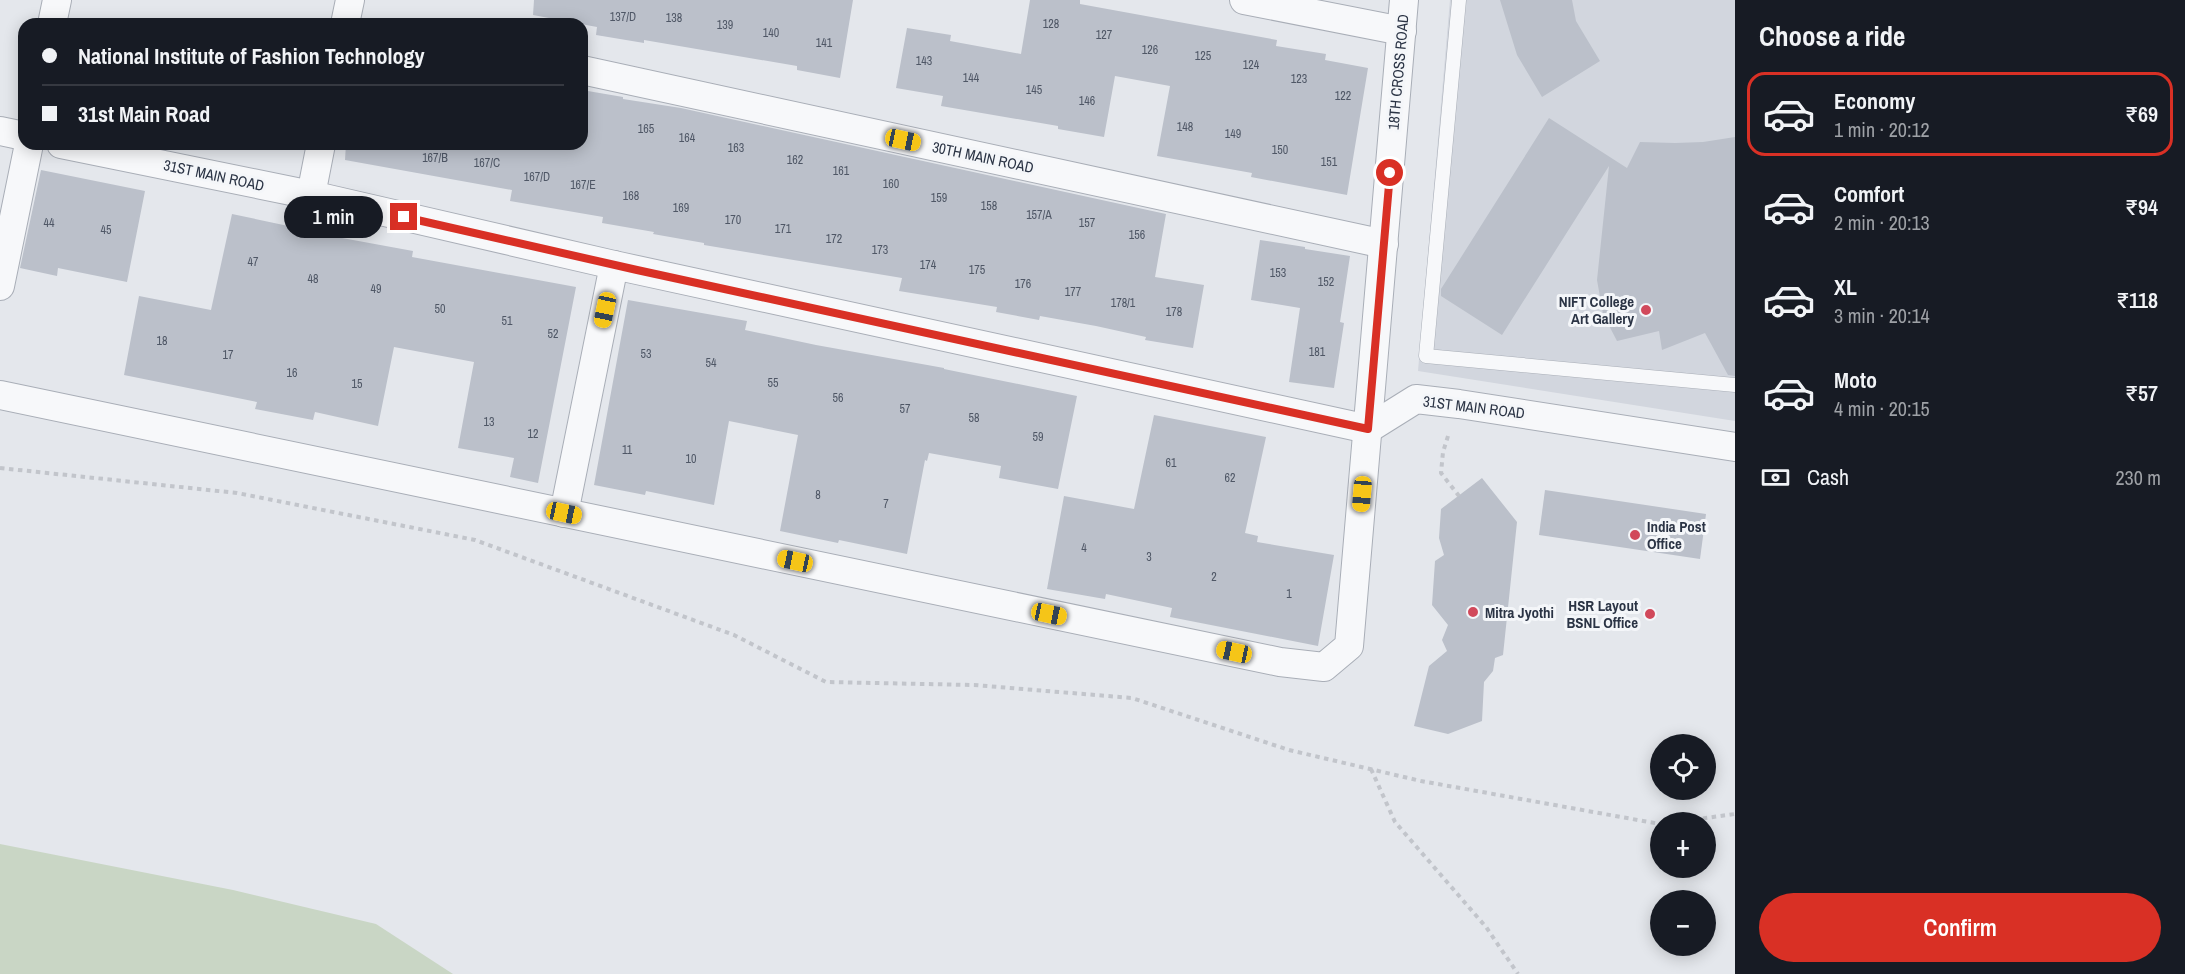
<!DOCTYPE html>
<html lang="en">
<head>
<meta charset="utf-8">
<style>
	:root { --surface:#171b24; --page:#20242c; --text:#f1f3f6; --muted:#9ea1a6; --line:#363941; --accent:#d93025 }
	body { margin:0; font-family:"Archivo Narrow",sans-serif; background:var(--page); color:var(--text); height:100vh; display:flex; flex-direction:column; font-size:22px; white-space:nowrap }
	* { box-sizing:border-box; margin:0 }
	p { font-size:20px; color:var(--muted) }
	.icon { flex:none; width:33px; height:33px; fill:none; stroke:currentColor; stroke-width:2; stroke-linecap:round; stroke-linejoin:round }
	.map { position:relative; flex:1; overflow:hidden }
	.side { display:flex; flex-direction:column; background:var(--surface); width:450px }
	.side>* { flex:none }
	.banner { position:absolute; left:18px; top:18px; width:570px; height:132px; border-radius:18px; box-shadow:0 3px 15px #0003; display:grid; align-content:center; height:132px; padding:0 24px; background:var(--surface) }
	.buttons { position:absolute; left:1650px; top:734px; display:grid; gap:12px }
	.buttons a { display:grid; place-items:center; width:66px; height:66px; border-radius:50%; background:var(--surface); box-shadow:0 3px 15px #0003; font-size:30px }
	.end { position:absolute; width:27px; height:27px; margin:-14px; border:8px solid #d93025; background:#fff; box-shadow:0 0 0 3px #fff }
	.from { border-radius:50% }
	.bubble { position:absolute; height:42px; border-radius:21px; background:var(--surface); box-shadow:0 3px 15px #0003; font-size:20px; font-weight:600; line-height:42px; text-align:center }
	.car { position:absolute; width:18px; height:36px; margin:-18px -9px; border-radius:8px; box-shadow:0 0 4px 2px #0007; background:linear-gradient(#f5c518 24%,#345 0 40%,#f5c518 0 76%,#345 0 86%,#f5c518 0) }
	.banner b { display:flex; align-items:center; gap:21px; height:57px; font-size:22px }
	.banner b+b { border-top:2px solid var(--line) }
	.banner i { width:15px; height:15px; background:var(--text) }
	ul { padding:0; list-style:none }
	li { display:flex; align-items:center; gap:18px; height:84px; margin:0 12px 9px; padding:0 12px; border:3px solid transparent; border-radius:18px }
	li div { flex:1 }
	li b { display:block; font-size:22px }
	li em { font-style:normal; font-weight:600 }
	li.selected { border-color:var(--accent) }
	li>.icon { width:54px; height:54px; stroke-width:1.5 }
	h2 { padding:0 24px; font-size:27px; line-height:72px }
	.pay { display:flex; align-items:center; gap:15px; height:66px; padding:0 24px; font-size:22px }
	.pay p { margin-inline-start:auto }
	.action { display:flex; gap:12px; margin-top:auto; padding:12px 24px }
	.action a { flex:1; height:69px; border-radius:36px; background:var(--accent); color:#fff; font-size:24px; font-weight:600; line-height:69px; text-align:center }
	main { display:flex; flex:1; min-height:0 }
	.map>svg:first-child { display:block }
	.built { fill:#d2d6de }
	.green { fill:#c9d6c5 }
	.building { fill:#bbc0ca }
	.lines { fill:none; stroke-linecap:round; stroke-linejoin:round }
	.lane-casing { stroke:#a9aeb7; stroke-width:15 }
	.street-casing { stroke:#a9aeb7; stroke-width:30 }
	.path { stroke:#c2c5cb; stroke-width:4; stroke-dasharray:4.5 4.5; stroke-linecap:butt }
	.lane { stroke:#f7f8fa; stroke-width:14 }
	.street { stroke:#f7f8fa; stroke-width:28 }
	.route { stroke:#d93025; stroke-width:8 }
	.poi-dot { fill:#d1495b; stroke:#f4f6f9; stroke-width:2 }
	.labels { text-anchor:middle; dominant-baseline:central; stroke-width:6; stroke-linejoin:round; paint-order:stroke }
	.number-label { font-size:12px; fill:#4f5766 }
	.street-label { font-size:15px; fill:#2b3445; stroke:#f4f6f9 }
	.poi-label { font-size:15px; font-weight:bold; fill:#2b3445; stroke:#f4f6f9; text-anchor:end }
</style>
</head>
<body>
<main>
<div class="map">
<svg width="1735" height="974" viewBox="0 0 1735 974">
	<rect width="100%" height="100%" fill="#e4e7ec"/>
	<path class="built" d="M1450,0h285v421l-317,-50z"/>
	<path class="green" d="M0,844l233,46 143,34 77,50h-453z"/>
	<g class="building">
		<path d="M534,0h319l-13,78 -43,-8v-4l-153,-26v3l-48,-8 1,-8 -64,-12z"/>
		<path d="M1030,0h50v4l197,36 -1,6 50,8 -1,6 43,8 -21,127 -96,-18 1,-4 -95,-17 13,-70 -55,-10 -11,61 -46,-8v-3l-117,-20 2,-10 -47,-8 11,-60 44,7 -1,6 71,13z"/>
		<path d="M1500,0h72l4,21 24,40 -58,36 -25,-42z"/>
		<path d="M582,90l41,7v2l58,9 485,106 -11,63 49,8 -11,63 -48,-8 1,-3 -50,-11 -56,-10 -1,4 -43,-8 1,-5 -98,-16 3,-13 -198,-33v-2l-51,-9 1,-2 -52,-9 1,-6 -93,-16 2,-11 -167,-30 1,-16h236z"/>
		<path d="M1549,118l78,50 13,-26 35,1 28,-1 32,-5v239l-7,-1 -23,-42 -43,17 -3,-19 -42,10 -14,-27 -6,-34 12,-114 -107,169 -61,-39v-7z"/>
		<path d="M41,170l104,21 -18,91 -69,-14 -1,8 -37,-8z"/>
		<path d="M232,214l61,13v2l120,22 -1,6 164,30 -38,196 -28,-6 4,-19 -56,-10 16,-86 -80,-15 -16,79 -63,-14 -2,8 -58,-11 2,-7 -133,-27 15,-79 72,14z"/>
		<path d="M1260,240l45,7v2l45,7 -10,66 4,1 -10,65 -45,-6 11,-74 -49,-8z"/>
		<path d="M628,300l119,21 -2,9 71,15 128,23v1l133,27 -19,93 -59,-11 2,-12 -72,-13 -2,8 -2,-1 -18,94 -68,-14 -1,3 -58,-12 18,-96 -69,-14 -15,84 -68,-14 -1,4 -51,-10z"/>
		<path d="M1154,415l112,22 -21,96 13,3 -1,6 77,13 -16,91 -148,-29 2,-9 -66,-14 -1,5 -58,-10 17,-93 70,13z"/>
		<path d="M1482,478l35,44 -14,133 -8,3 -2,13 -9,11 -2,39 -34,13 -34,-8 15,-60 18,-15 -5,-11 6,-15 -16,-20 3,-44 9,-6 -5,-17 2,-29z"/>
		<path d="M1545,490l161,24 -6,45 -161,-24z"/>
	</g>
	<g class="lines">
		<g class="lane-casing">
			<path id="lane" d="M1459,0l-33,356 309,29"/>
		</g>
		<g class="street-casing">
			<g id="street">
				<path d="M1244,0l158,31"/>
				<path d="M52,24l5,-24"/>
				<path d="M345,24l5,-24"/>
				<path d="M582,70l802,174"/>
				<path d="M0,131l24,5"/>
				<path d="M61,144l250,51 303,70 754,164 48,-30 43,5 276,43"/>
				<path d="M311,195l10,-51"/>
				<path d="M0,286l29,-142"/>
				<path d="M0,395l1280,267 44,5 25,-21 55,-646"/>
				<path d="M564,513l50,-248"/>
			</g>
		</g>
		<g class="path">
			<path d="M1448,436l-5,16 -2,21 18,23"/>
			<path d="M0,468l237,25 238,47 259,95 92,47 148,3 158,13 157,52 132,31 239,43"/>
			<path d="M1371,769l24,53 91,105 32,47"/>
			<path d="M1676,822l59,-8"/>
		</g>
		<use href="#lane" class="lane"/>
		<use href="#street" class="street"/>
	</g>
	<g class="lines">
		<path class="route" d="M404,217l233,53 731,159 22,-256"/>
	</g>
	<g class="poi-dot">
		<circle cx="1646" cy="310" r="6"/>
		<circle cx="1635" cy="535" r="6"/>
		<circle cx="1473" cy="612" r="6"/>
		<circle cx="1650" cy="614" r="6"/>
	</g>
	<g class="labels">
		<g class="number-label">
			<text x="623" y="17">137/D</text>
			<text x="674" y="18">138</text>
			<text x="1051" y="24">128</text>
			<text x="725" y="25">139</text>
			<text x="771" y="33">140</text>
			<text x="1104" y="35">127</text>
			<text x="824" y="43">141</text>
			<text x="1150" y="50">126</text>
			<text x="1203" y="56">125</text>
			<text x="924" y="61">143</text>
			<text x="1251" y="65">124</text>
			<text x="971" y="78">144</text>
			<text x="1299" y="79">123</text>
			<text x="1034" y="90">145</text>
			<text x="1343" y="96">122</text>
			<text x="1087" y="101">146</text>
			<text x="1185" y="127">148</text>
			<text x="646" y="129">165</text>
			<text x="1233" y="134">149</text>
			<text x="687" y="138">164</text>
			<text x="736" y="148">163</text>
			<text x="1280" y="150">150</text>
			<text x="435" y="158">167/B</text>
			<text x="795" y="160">162</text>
			<text x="1329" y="162">151</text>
			<text x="487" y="163">167/C</text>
			<text x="841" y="171">161</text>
			<text x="537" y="177">167/D</text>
			<text x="891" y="184">160</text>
			<text x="583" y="185">167/E</text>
			<text x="631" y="196">168</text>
			<text x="939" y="198">159</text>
			<text x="989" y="206">158</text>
			<text x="681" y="208">169</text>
			<text x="1039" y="215">157/A</text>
			<text x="733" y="220">170</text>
			<text x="49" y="223">44</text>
			<text x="1087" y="223">157</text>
			<text x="783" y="229">171</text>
			<text x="106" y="230">45</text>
			<text x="1137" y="235">156</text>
			<text x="834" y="239">172</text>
			<text x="880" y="250">173</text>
			<text x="253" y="262">47</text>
			<text x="928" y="265">174</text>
			<text x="977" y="270">175</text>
			<text x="1278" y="273">153</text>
			<text x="313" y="279">48</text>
			<text x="1326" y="282">152</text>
			<text x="1023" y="284">176</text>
			<text x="376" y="289">49</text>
			<text x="1073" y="292">177</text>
			<text x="1123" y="303">178/1</text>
			<text x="440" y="309">50</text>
			<text x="1174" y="312">178</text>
			<text x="507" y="321">51</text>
			<text x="553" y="334">52</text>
			<text x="162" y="341">18</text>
			<text x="1317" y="352">181</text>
			<text x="646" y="354">53</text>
			<text x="228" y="355">17</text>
			<text x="711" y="363">54</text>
			<text x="292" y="373">16</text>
			<text x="773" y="383">55</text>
			<text x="357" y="384">15</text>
			<text x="838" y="398">56</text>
			<text x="905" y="409">57</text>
			<text x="974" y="418">58</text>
			<text x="489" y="422">13</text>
			<text x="533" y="434">12</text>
			<text x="1038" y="437">59</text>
			<text x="627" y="450">11</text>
			<text x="691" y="459">10</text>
			<text x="1171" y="463">61</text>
			<text x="1230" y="478">62</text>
			<text x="818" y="495">8</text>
			<text x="886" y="504">7</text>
			<text x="1084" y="548">4</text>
			<text x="1149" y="557">3</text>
			<text x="1214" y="577">2</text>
			<text x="1289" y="594">1</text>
		</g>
		<g class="street-label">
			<text transform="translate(1398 72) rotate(-85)">18TH CROSS ROAD</text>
			<text transform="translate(983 157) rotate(12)">30TH MAIN ROAD</text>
			<text transform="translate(214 175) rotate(12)">31ST MAIN ROAD</text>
			<text transform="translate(1474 407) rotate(7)">31ST MAIN ROAD</text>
		</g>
		<g class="poi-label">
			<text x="1634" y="301">NIFT College<tspan x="1634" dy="17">Art Gallery</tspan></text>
			<text x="1647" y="526" text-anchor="start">India Post<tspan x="1647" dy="17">Office</tspan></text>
			<text x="1638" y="605">HSR Layout<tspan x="1638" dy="17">BSNL Office</tspan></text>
			<text x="1485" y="612" text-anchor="start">Mitra Jyothi</text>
		</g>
	</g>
</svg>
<div class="buttons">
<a><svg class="icon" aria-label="locate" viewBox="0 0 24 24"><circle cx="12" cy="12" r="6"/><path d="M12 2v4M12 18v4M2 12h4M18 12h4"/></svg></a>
<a>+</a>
<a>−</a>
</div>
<i class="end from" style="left:1390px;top:173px"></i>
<i class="end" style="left:404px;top:217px"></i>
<div class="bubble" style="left:284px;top:196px;width:99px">1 min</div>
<i class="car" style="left:903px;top:140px;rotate:102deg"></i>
<i class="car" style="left:605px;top:310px;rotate:192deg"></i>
<i class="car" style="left:1362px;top:494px;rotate:185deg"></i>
<i class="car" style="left:564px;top:513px;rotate:102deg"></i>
<i class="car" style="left:795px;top:561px;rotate:282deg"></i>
<i class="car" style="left:1049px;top:614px;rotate:102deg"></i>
<i class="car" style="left:1234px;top:652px;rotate:282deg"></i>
<div class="banner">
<b><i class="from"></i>National Institute of Fashion Technology</b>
<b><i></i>31st Main Road</b>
</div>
</div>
<section class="side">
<h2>Choose a ride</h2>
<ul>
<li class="selected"><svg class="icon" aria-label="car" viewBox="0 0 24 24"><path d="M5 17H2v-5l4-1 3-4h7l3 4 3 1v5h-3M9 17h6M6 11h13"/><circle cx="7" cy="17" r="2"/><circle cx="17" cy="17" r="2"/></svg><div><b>Economy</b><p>1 min · 20:12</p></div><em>₹69</em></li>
<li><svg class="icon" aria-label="car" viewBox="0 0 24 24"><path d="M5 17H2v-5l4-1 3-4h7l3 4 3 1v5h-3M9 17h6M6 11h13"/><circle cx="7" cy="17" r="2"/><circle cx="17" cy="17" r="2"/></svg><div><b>Comfort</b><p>2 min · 20:13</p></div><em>₹94</em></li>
<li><svg class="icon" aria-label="car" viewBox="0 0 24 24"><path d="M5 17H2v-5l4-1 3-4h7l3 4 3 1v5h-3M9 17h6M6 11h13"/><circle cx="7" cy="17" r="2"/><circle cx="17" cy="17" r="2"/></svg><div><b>XL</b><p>3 min · 20:14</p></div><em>₹118</em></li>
<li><svg class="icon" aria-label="car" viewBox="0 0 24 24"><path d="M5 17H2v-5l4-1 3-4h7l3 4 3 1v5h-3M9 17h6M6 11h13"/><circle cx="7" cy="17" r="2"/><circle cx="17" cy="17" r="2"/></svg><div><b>Moto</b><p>4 min · 20:15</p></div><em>₹57</em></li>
</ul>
<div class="pay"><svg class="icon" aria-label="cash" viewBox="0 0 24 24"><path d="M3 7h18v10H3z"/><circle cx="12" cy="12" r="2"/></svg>Cash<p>230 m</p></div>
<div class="action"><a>Confirm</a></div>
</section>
</main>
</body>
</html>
